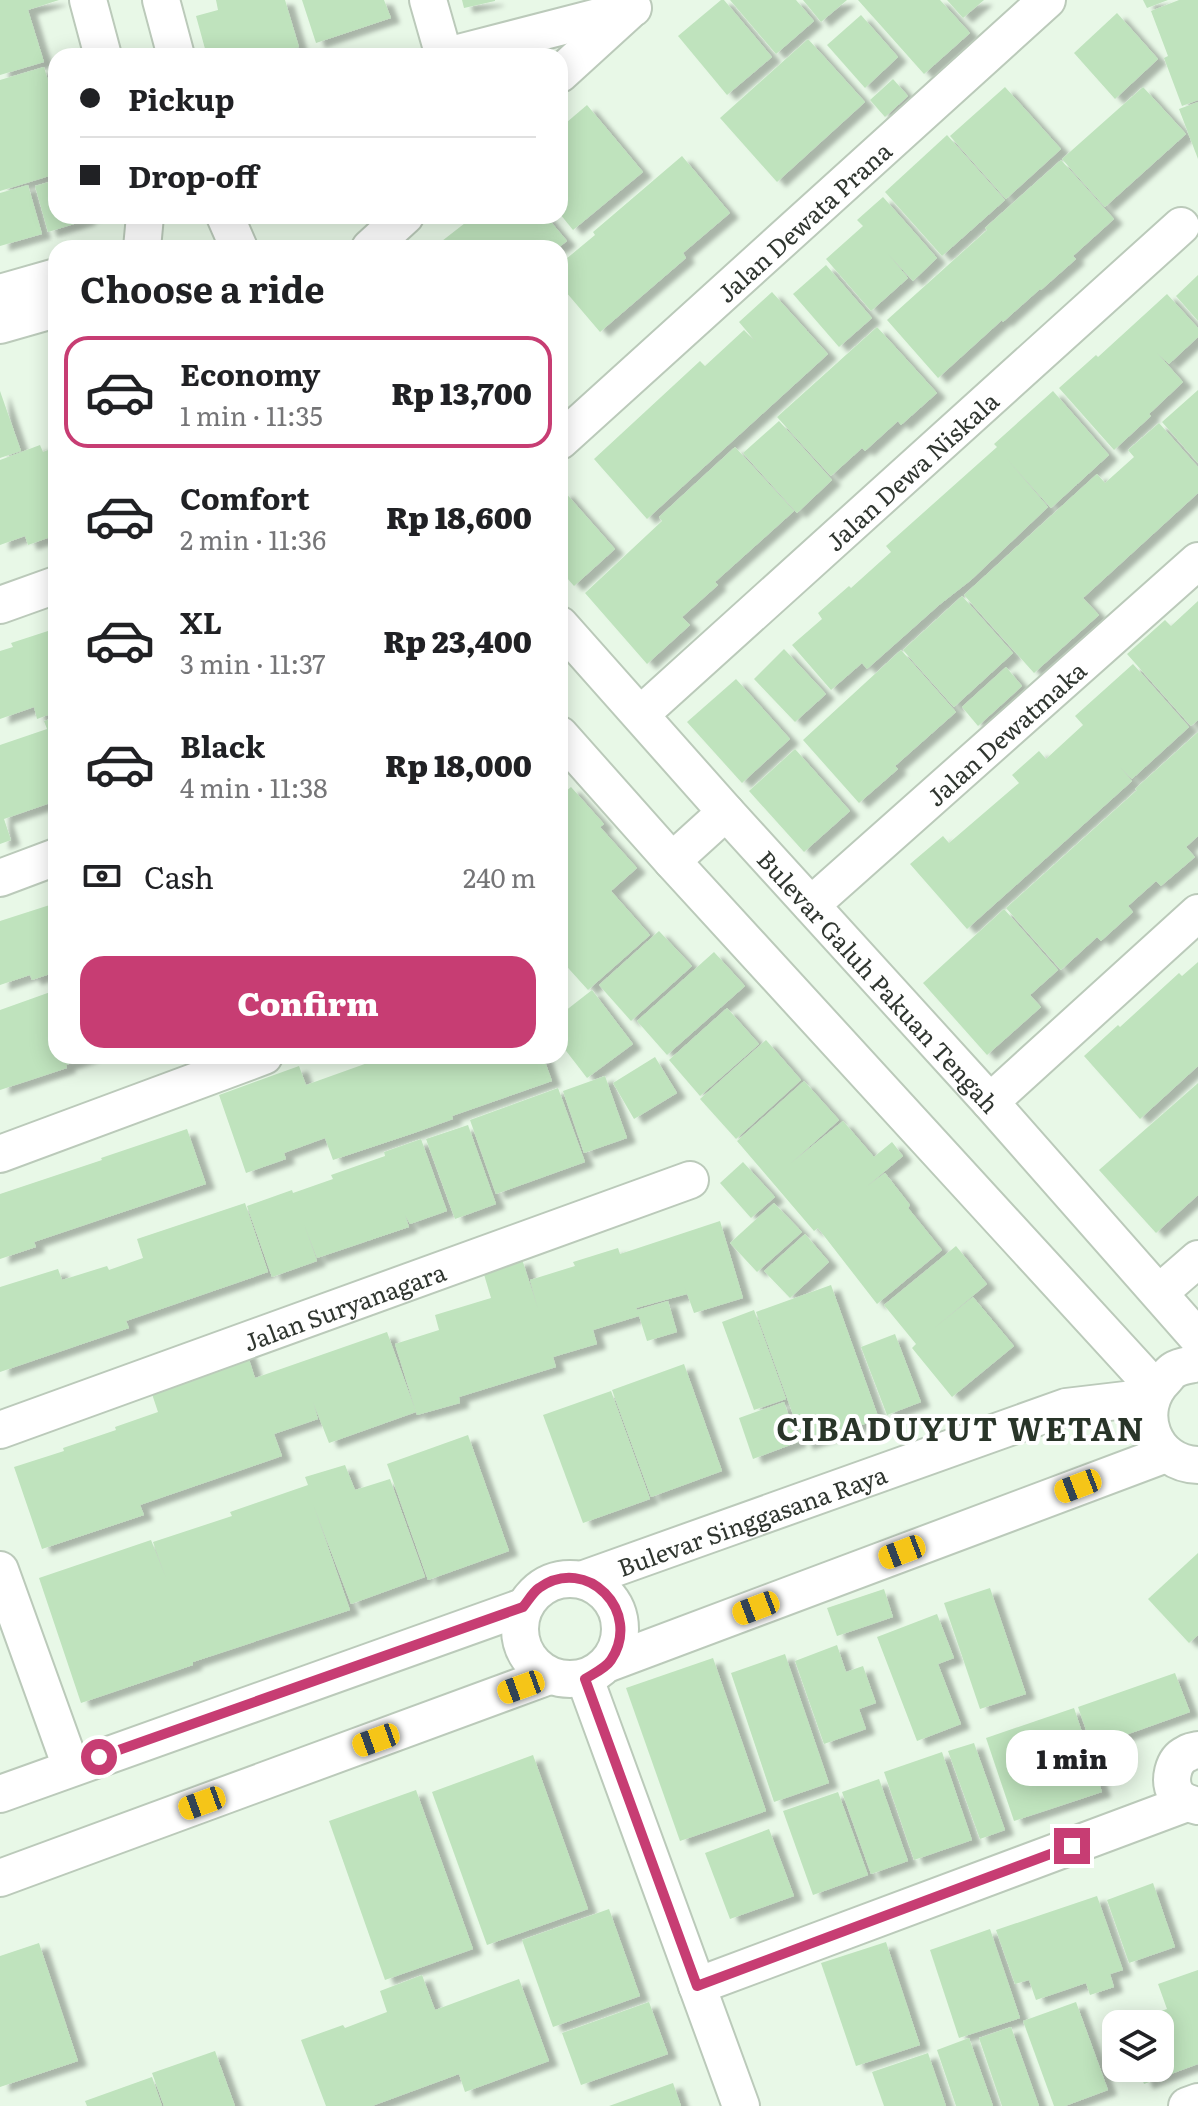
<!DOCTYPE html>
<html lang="en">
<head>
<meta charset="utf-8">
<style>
	:root { --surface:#fff; --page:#f6f6f6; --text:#202124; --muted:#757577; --line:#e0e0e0; --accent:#c73d73 }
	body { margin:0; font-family:Literata,serif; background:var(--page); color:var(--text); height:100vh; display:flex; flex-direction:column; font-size:30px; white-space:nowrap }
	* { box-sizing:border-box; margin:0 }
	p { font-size:26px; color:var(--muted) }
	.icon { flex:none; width:44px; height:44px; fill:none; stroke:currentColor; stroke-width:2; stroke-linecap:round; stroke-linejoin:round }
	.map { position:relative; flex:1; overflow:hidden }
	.side { position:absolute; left:48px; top:240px; width:520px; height:824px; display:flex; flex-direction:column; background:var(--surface); border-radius:24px; box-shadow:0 4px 20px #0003 }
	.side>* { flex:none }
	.hud { position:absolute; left:48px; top:48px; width:520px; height:176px; border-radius:24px; box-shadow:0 4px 20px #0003; display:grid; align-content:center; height:176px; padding:0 32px; background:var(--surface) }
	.tools { position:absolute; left:1102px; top:2010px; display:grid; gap:16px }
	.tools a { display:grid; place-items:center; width:72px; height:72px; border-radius:16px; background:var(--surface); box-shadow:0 4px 20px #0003; font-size:40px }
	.end { position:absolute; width:36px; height:36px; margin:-18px; border:10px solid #c73d73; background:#fff; box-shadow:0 0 0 4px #fff }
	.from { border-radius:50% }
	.bubble { position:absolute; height:56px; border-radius:24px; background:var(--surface); box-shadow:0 4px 20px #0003; font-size:26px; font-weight:800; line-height:56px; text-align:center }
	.car { position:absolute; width:24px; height:48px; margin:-24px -12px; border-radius:10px; box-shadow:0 0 6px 2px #0007; background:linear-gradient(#f5c518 24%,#345 0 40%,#f5c518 0 76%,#345 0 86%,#f5c518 0) }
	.hud b { display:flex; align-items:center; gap:28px; height:76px; font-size:30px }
	.hud b+b { border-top:2px solid var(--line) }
	.hud i { width:20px; height:20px; background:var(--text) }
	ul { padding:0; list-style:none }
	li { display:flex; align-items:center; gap:24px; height:112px; margin:0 16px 12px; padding:0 16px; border:4px solid transparent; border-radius:24px }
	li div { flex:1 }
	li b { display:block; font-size:30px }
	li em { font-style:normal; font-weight:800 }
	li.active { border-color:var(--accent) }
	li>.icon { width:72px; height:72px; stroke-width:1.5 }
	h2 { padding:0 32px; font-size:36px; line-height:96px }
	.pay { display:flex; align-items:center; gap:20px; height:88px; padding:0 32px; font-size:30px }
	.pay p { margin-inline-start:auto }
	.primary-button { display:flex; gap:16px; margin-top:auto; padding:16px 32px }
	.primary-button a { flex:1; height:92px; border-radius:24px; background:var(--accent); color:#fff; font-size:32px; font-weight:800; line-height:92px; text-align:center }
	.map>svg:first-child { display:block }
	.building { fill:#bfe3bd; filter:url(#shadow) }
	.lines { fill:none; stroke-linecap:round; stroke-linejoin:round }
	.street-casing { stroke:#bbcaba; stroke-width:40 }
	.street { stroke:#fff; stroke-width:36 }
	.route { stroke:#c73d73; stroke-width:10 }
	.labels { text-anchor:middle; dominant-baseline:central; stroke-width:8; stroke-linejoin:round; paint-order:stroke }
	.street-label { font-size:24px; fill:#303630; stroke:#fff }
	.district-label { font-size:32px; font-weight:bold; letter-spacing:2px; fill:#293529; stroke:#fff }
</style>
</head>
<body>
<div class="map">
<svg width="1198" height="2106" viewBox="0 0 1198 2106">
	<defs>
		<filter id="shadow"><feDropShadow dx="9" dy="5" stdDeviation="2" flood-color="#0004"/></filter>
	</defs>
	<rect width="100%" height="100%" fill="#e8f8e7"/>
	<g class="building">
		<path d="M0,0h59l-31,10 16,52 -44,13z"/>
		<path d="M216,0h69l14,47 -31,9h-61l-11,-40 22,-6z"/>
		<path d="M302,0h82l7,18 -75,25z"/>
		<path d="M462,0h33v1l-31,7z"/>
		<path d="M721,0h3l48,57 -45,38 -49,-59z"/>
		<path d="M730,0h66l18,21 -38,33z"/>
		<path d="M803,0h44l-26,22z"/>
		<path d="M858,0h82l30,33 -46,41z"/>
		<path d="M947,0h37l-21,18z"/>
		<path d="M1143,0h25l-21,8z"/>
		<path d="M1179,0h19v100l-16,6 -18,-48 4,-2 -17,-45z"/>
		<path d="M1117,13l41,46 -43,40 -41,-46z"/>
		<path d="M861,15l37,42 -33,31 -38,-43z"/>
		<path d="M808,39l57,63 -88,80 -57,-64z"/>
		<path d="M44,67l12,41v66l-56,17v-111z"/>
		<path d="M893,79l15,17 -23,21 -15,-17z"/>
		<path d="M1005,87l56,62 -55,50 -56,-63z"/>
		<path d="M1143,87l43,47 -81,73 -43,-48z"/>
		<path d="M1198,102v57l-19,-50z"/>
		<path d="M587,105l56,67 -70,58 -13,-16v-86z"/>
		<path d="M947,135l58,65 -63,56 -57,-64z"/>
		<path d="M682,156l48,57 -47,40 3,5 -86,74 -40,-47v-21l35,-29 -2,-3z"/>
		<path d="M1061,160l53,59 -41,37 3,3 -35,31 -1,-1 -37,33 -1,-2 -64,58 -51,-58 100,-90 -2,-2z"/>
		<path d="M56,180v36l36,1 -6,1 1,2 -39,12 -13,-46z"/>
		<path d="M28,185l14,49 -42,12v-53z"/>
		<path d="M883,197l54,61 -24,23 -25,-27 20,24 -37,33 -45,-52 37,-33 -6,-6z"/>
		<path d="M474,216h72l21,25 -9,7h-125z"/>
		<path d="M826,265l46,53 -33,29 -46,-53z"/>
		<path d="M1198,275v46l-22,-25z"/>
		<path d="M772,292l56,62 -181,165 -53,-60 106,-98 5,5 39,-36 12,12 -17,-20z"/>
		<path d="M1167,294l31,34v9l-29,27 -12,-11 26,29 -34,32 2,2 -37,34 -55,-62 37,-33 2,2z"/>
		<path d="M877,327l60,66 -36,32 -3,-4 -33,30 -3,-3 -31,28 -54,-59z"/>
		<path d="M1198,390v73l-36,-41z"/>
		<path d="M0,391l21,60 -21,7z"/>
		<path d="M1053,391l56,64 -58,53 -45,-50 42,49 -77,73 -32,25 -72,64 -5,-6 -31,27 -39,-45 30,-26 -4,-6 31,-27 2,2 40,-36 -5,-6 111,-99 -3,-3z"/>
		<path d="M779,421l53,59 -35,33 -54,-60z"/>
		<path d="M1159,423l39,44v26l-115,105 16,17 -65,58 -70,-78 133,-121 8,9 29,-26 -6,-7z"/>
		<path d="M40,445l3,7 13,-5v88l-28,10 -3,-9 -25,9v-85z"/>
		<path d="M735,447l59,64 -79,71 3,3 -36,32 8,8 -43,39 -62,-71 77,-72 -3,-4z"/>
		<path d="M564,491l51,58 -41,37 -14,-16v-75z"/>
		<path d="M962,596l51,57 -59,54 -51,-57z"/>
		<path d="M1198,601v119l-7,6 -64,-72 38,-34 6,6z"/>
		<path d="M48,631l8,24v57l-19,7 -3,-12 -34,12v-68l13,-4 -2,-4z"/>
		<path d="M784,649l42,45 -31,28 -41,-43z"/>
		<path d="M901,650l55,62 -61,54 3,3 -39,34 -56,-63z"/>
		<path d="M1133,664l56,63 -57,52 -12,-12 12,14 -165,148 -57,-65 33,-28 6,7 70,-60 -7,-8 27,-24 7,8 37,-34 -8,-9z"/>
		<path d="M1006,667l16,19 -44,40 -16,-19z"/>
		<path d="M736,679l54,60 -48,44 -55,-61z"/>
		<path d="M56,717v84l-52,18 7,21 -11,4v-99l47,-16 -3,-8z"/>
		<path d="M1198,732v104l-12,11 9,10 -34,29 -5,-5 -28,25 5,6 -32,29 -4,-4 -36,33 -55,-62 131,-118 -2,-1z"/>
		<path d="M795,749l55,62 -46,41 -55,-61z"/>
		<path d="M571,787l33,37 -4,3 37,41 -26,23 39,44 -62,55 -28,-31v-163z"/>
		<path d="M56,903v69l-24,8 -2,-5 -30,10v-64z"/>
		<path d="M1004,909l54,61 -28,25 11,12 -54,48 -64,-72z"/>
		<path d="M659,931l33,35 -61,55 -32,-36z"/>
		<path d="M714,952l31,34 -78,69 -30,-34z"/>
		<path d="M1198,962v104l-58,53 -56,-63 34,-31 2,2 59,-54 3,3z"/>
		<path d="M56,990v66l35,1 -25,8 1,3 -67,22v-80z"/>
		<path d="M592,990l41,54 -46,34 -27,-35v-28z"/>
		<path d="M727,1008l32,36 -59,52 -31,-36z"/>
		<path d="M766,1040l35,40 -65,59 -36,-40z"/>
		<path d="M387,1056h156l9,25 -100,35 1,3 -39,14 -81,27 -8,-22 -41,15 2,6 -40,14 -27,-78 80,-29 7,19z"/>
		<path d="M655,1057l22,36 -43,26 -21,-36z"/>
		<path d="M605,1076l22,62 -43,15 -21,-62z"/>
		<path d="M804,1081l35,39 -49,44 53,-43 31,36 18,-15 11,14 -37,31 19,-14 25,32 -2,3 34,42 -65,54 -59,-76 -4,3 -77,-90z"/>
		<path d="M1198,1083v112l-42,38 -57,-63z"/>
		<path d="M558,1088l27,74 -89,32 -26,-74z"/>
		<path d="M468,1125l28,79 -41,15 -29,-80z"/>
		<path d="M187,1129l19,55 -172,58 2,5 -36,12v-65l102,-34 -1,-2z"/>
		<path d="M421,1139l26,72 -37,13 -5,-9 4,12 -92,31 -13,-34 13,37 -45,16 -25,-71 45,-16 1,3 40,-14 -2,-4 54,-19 -1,-4z"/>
		<path d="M743,1162l32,35 -24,21 -31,-35z"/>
		<path d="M245,1203l23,69 -142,49 3,7 -129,44v-85l58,-18 4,11 45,-14 2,4 34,-12 -6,-19z"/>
		<path d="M774,1203l28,29 -45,40 -27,-29z"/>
		<path d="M720,1221l23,77 -49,15 -10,-28 3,9 -51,14 1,2 31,-9 9,31 -30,9 -8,-25 -46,14 4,14 -44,13 3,10 -97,30 1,6 -43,12 -22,-71 44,-14 -4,-15 56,-17 -8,-27 39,-12 16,50 -8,-29 45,-14 -2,-4 45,-14 2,6z"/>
		<path d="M805,1234l24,28 -39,36 -26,-27z"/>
		<path d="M956,1246l31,38 -54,45 40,-32 41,49 -62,51 -40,-49 4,-4 -32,-39z"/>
		<path d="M831,1285l48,134 -75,26 -48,-133z"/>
		<path d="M754,1310l32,89 -32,11 -32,-88z"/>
		<path d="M387,1332l29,80 -87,31 -16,-41 5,17 -44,15 8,22 -142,49 4,10 -102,34 -28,-82 50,-16 -1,-3 53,-18 -1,-3 43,-15 -8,-24 96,-38 9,28z"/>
		<path d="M895,1334l26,68 -34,13 -26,-68z"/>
		<path d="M684,1364l38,107 -71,26 -39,-107z"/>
		<path d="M611,1391l39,108 -67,24 -40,-108z"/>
		<path d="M784,1402l14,40 -45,17 -14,-41z"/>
		<path d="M468,1435l41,116 -81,29 -41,-116z"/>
		<path d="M345,1465l10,25 35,-11 35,98 -74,27 -38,-100 37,106 -157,52v3l-112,38 -42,-125 112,-38 15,38 -13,-36 79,-26 -2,-4 78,-27 -3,-8z"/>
		<path d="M1198,1553v82l-9,8 -41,-44z"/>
		<path d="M990,1588l36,106 -46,15 -36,-106z"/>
		<path d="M884,1589l9,28 -56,19 -10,-28z"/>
		<path d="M937,1614l17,44 -16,6 23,60 -44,17 -40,-104z"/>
		<path d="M837,1645l9,27 17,-6 13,37 -17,6 7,20 -42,15 -29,-83z"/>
		<path d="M785,1654l44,129 -55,19 -43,-129z"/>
		<path d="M713,1658l53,153 -86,30 -54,-153z"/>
		<path d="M1175,1673l15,39 -98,35 -14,-40z"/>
		<path d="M1074,1708l28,84 -88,29 -28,-83z"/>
		<path d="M974,1743l31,87 -25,9 -32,-88z"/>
		<path d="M942,1752l30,88 -58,20 -30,-88z"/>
		<path d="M533,1755l55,154 -101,36 -55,-153z"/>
		<path d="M879,1779l29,82 -37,13 -29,-82z"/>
		<path d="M416,1790l57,159 -88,31 -56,-159z"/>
		<path d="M838,1792l30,83 -55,20 -30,-84z"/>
		<path d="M769,1829l25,67 -64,23 -25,-66z"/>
		<path d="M1153,1883l22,64 -46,16 -22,-63z"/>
		<path d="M1097,1896l26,74 -13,4 4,13 -24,8 -4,-12 -50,17 -7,-20 -14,4 -19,-54z"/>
		<path d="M609,1909l31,87 -87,31 -31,-87z"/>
		<path d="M990,1929l30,89 -61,20 -29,-88z"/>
		<path d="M886,1942l34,103 -64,21 -35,-103z"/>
		<path d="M39,1943l39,118 -78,26v-131z"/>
		<path d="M1198,1970v94l-54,20 -6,-16h22v-44h-36l43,-15 -9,-25z"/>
		<path d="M422,1975l13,35 84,-31 30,82 -84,31 -6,-18 -87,32h-46l-25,-66 42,-15 2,3 42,-16 -7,-21z"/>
		<path d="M649,2002l19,52 -87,31 -19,-52z"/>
		<path d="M1076,2002l32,88 -43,16h-11l-31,-85z"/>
		<path d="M1011,2027l28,79h-37l-23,-68z"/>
		<path d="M969,2038l24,68h-37l-19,-56z"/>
		<path d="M215,2051l20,55h-71l-12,-33z"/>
		<path d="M928,2053l18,53h-62l-12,-34z"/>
		<path d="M152,2077l10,29h-75l-2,-5z"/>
		<path d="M673,2083l8,23h-72z"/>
	</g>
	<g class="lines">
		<g class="street-casing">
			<g id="street">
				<path d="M88,0l15,56"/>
				<path d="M161,0l15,56"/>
				<path d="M428,0l16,56"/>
				<path d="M447,56l186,-48"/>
				<path d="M560,74l68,-62"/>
				<path d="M225,216l14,32"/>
				<path d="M142,248l3,-32"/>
				<path d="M370,248l35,-32"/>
				<path d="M0,293l56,-16"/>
				<path d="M0,325l56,-16"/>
				<path id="s1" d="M560,441l487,-441"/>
				<path d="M0,605l56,-20"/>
				<path id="s2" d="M560,625l166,187 264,290 208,236"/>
				<path id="s3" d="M641,714l540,-488"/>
				<path d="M560,735l112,126 483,527"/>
				<path d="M672,861l54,-49"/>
				<path d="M0,878l56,-21"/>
				<path id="s4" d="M811,905l387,-344"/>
				<path d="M990,1102l208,-189"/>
				<path d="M0,1154l264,-98"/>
				<path d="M1159,1293l39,-34"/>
				<path d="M1198,1363c-7,2 -18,3 -24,7 -4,2 -6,6 -9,9 -32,31 -12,85 33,86"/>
				<path id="s5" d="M0,1430l690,-250"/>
				<path d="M0,1570l71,197"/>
				<circle cx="570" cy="1629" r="50"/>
				<path id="s6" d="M584,1579l482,-172 85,-10"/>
				<path d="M609,1663l557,-209"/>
				<path d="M585,1679l156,427"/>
				<path d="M1198,1750c-4,1 -9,1 -12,4 -13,6 -18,27 -10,40 5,7 14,10 22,12"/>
				<path d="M0,1794l523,-187"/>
				<path d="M0,1878l549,-202"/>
				<path d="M697,1986l490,-183"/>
				<path d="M1187,2106l11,-4"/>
			</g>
		</g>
		<use href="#street" class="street"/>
	</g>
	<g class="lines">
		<path class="route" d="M99,1757l424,-150c5,-6 10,-15 16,-19 48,-34 104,24 72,72 -5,8 -18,14 -26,19l112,307 375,-140"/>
	</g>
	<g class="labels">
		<g class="street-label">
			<text stroke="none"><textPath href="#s1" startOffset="328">Jalan Dewata Prana</textPath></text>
			<text stroke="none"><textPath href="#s3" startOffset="364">Jalan Dewa Niskala</textPath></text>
			<text stroke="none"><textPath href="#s4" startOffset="260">Jalan Dewatmaka</textPath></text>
			<text stroke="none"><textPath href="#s2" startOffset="478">Bulevar Galuh Pakuan Tengah</textPath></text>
			<text stroke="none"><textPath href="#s5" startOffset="366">Jalan Suryanagara</textPath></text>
			<text stroke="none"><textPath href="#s6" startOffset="178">Bulevar Singgasana Raya</textPath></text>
		</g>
		<g class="district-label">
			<text x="961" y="1427">CIBADUYUT WETAN</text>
		</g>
	</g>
</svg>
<div class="tools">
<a><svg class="icon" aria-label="layers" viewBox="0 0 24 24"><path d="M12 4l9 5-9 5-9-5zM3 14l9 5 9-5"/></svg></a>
</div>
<i class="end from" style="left:99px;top:1757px"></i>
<i class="end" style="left:1072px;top:1846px"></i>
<div class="bubble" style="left:1006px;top:1730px;width:132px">1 min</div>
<i class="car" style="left:1078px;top:1486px;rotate:249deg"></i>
<i class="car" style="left:902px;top:1552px;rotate:249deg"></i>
<i class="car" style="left:756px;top:1608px;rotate:249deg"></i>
<i class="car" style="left:521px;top:1687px;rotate:250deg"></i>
<i class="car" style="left:376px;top:1740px;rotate:250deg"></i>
<i class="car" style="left:202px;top:1803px;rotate:250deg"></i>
<div class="hud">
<b><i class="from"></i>Pickup</b>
<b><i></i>Drop-off</b>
</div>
<section class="side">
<h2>Choose a ride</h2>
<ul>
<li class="active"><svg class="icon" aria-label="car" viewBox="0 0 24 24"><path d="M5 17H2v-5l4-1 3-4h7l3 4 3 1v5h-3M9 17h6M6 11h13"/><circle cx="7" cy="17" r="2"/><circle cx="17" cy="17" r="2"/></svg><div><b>Economy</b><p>1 min · 11:35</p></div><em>Rp 13,700</em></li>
<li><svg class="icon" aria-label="car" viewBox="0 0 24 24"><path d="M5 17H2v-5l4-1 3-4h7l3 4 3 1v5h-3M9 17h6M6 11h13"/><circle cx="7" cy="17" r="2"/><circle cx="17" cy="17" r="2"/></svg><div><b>Comfort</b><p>2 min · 11:36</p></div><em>Rp 18,600</em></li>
<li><svg class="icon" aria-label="car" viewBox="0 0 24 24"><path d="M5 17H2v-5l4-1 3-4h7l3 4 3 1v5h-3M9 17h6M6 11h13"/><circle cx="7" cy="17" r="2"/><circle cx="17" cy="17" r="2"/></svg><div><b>XL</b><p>3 min · 11:37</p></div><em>Rp 23,400</em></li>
<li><svg class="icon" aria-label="car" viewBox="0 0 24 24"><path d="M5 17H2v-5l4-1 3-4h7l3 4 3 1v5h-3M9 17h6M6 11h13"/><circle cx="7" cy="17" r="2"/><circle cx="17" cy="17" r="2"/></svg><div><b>Black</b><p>4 min · 11:38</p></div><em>Rp 18,000</em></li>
</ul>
<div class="pay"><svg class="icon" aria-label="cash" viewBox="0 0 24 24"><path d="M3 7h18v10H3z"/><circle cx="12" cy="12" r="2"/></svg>Cash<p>240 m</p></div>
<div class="primary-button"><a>Confirm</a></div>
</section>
</div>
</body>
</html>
